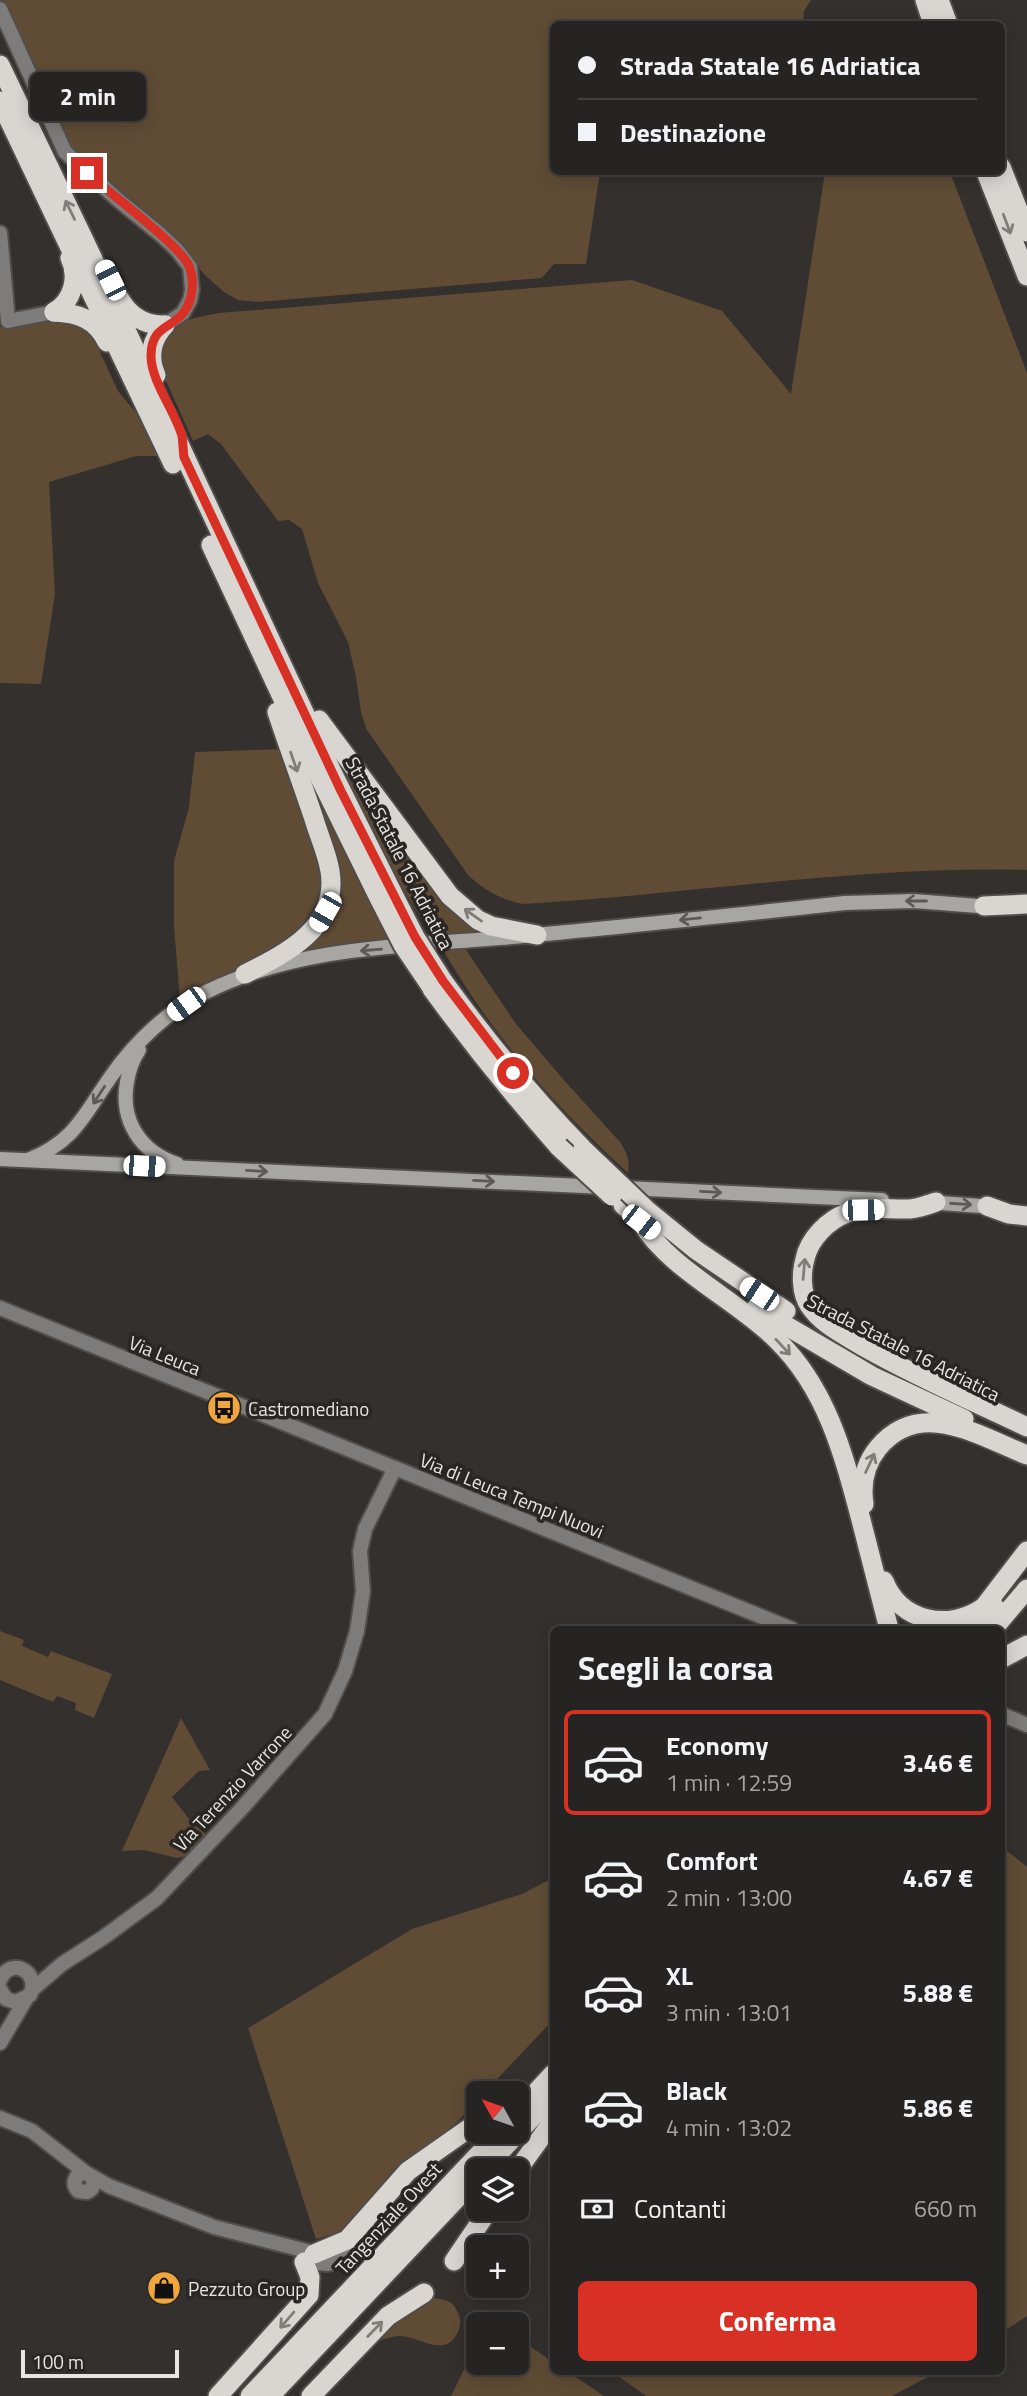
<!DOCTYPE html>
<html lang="it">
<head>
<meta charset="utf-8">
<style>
	:root { --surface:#262422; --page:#2e2c2a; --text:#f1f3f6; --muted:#a4a4a5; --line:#424140; --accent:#d93025 }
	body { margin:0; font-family:"Titillium Web",sans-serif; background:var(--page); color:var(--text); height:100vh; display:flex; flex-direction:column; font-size:26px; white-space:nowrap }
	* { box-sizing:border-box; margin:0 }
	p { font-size:23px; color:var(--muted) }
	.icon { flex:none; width:38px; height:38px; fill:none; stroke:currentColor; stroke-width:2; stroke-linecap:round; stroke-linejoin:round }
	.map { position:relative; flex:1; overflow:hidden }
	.details { position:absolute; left:550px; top:1626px; width:455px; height:749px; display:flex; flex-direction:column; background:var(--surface); border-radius:10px; box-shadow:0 4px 18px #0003,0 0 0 2px var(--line) }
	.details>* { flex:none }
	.hud { position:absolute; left:550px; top:21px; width:455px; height:154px; border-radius:10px; box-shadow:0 4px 18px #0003,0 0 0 2px var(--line); display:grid; align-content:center; height:154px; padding:0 28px; background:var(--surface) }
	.needle { width:46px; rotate:310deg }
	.buttons { position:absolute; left:466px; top:2081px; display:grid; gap:14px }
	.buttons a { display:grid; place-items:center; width:63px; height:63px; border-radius:10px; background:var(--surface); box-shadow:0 4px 18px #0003,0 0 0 2px var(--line); font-size:35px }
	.scale { position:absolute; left:21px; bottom:18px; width:158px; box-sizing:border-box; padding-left:7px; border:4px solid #e6e5e2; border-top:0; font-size:19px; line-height:24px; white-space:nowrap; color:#e6e5e2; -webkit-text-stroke:5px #292623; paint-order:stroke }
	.end { position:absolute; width:32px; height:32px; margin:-16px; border:9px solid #d93025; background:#fff; box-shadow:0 0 0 4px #fff }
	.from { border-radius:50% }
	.bubble { position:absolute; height:49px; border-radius:10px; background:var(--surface); box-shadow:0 4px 18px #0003,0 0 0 2px var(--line); font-size:23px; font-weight:700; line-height:49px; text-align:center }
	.car { position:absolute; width:21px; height:42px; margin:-21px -10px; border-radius:9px; box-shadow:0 0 5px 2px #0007; background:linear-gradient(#fff 24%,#345 0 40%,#fff 0 76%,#345 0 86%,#fff 0) }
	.hud b { display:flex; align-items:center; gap:24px; height:66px; font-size:26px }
	.hud b+b { border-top:2px solid var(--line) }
	.hud i { width:18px; height:18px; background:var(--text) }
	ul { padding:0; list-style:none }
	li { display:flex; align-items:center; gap:21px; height:105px; margin:0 14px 10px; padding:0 14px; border:4px solid transparent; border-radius:10px }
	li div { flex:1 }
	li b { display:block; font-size:26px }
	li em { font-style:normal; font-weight:700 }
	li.current { border-color:var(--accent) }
	li>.icon { width:63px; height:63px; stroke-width:1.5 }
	h2 { padding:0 28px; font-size:32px; line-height:84px }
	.pay { display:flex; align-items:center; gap:18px; height:77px; padding:0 28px; font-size:26px }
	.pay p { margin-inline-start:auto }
	.action { display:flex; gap:14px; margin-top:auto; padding:14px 28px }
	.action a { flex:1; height:80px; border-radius:10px; background:var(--accent); color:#fff; font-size:28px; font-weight:700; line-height:80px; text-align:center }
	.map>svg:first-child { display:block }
	.green { fill:#604c35 }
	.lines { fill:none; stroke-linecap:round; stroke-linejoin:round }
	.tertiary-casing { stroke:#504d4a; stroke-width:18 }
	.secondary-casing { stroke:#504d4a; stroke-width:18 }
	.trunk-casing { stroke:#504d4a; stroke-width:23 }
	.tertiary { stroke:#7d7c7a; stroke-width:14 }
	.secondary { stroke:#a8a6a3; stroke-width:14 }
	.trunk { stroke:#d9d6d2; stroke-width:19 }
	.trunk-bridge-casing { stroke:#504d4a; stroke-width:23; stroke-linecap:butt }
	.trunk-bridge { stroke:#d9d6d2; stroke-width:19 }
	.oneway { stroke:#817e7a }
	.oneway2 { stroke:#5c5956 }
	.route { stroke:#d93025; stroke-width:9 }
	.labels { text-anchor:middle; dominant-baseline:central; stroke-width:7; stroke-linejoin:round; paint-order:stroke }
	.street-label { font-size:19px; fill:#e6e5e2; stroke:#292623 }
	.poi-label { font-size:19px; fill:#e6e5e2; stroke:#292623; text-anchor:start }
</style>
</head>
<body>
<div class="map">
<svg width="1027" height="2396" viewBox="0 0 1027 2396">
	<rect width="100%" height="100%" fill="#33302d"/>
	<g class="green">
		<path d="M0,0h811l-7,11 -1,13h-250v148h47l-14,92h-32l-12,14 -284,24 -20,-2 -14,-8 -18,-16 -45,-51 -69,-54 -27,-29z"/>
		<path d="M825,172h125l77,201v497c-169,-4 -336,24 -504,34 -23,-5 -38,-13 -55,-29l-101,-145 -6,-18 -5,-35 -8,-35 -30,-59 -16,-54 -13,-9 -11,1 -57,-77 -13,-10 -15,7 -34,-76 -1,-17 18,-23 18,-7 25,-5 413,-33 90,31 69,83z"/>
		<path d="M57,317l17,2 19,18 25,54 20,24 19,41h-21l-87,26 6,112 -14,90 -41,-1v-356z"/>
		<path d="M282,749l34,88 7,56 -9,23 -11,16 -41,25 -50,24 -32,19 -6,-74v-65l15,-54 6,-55z"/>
		<path d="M299,750l97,188 -97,15 33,-49z"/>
		<path d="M333,751l152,180 -52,5c-40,-58 -69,-122 -100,-185z"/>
		<path d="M464,947l52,77 47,55 57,63c7,11 10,18 8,31 -73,-66 -137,-139 -186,-225z"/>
		<path d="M0,1631l24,9 -2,6 26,11 3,-6 61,23 -18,44 -19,-8 1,-7 -19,-7 -4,6 -53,-22z"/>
		<path d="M181,1718l29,52 -11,1 -27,26 21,27 14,11 -18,20 -12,3 -33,-8 -22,1z"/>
		<path d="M1001,1846l26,21v449l-26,17z"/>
		<path d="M553,1878v142l-69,73h-6v7l-21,22 -53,43 -48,52 -19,16 -21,6 -68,-211 164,-99 110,-35z"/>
		<path d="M435,2298c10,2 18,3 22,13 4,7 4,14 1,21 -13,28 -40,3 -59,4 -10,1 -21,5 -31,8l53,-42z"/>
		<path d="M516,2337l37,25v9h14l37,25h-153l27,-55v21h38z"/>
		<path d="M611,2371h328l-47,25h-246z"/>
	</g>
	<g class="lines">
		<g class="tertiary-casing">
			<g id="tertiary">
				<path d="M0,9l65,143 52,47 44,36 16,15 13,17 2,23 -2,10 -7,13 -18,12"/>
				<path d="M0,233l8,88 46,-9"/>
				<path d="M0,1308l792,321"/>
				<path d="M1001,1714l26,11"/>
				<path d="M0,1980c10,-24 41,-9 30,15l-14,7 -10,-3 -6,-10"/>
				<path d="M33,1989l29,-25 42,-27 53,-39 86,-91 82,-93 20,-43 12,-40 6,-40 -3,-40 5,-22 30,-61"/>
				<path d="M0,2043l26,-44"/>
				<path d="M0,2118l32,13 54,42 23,13 105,41 108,28"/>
				<path d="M86,2173c-11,0 -15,10 -8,18l9,1c7,-3 8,-9 4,-15"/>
				<path d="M348,2249l22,-19"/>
				<path d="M309,2262l19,2 32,-11 16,4"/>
			</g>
		</g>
		<g class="secondary-casing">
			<g id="secondary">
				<path d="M139,1050c-7,10 -10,20 -12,32 -7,38 13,70 50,82"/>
				<path d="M0,1159l882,41"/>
				<path d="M28,1160c48,-19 56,-46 84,-85 24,-34 57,-65 94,-83 94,-47 205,-46 306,-55 111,-10 222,-22 333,-34l69,-2 77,6"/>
				<path d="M927,1202l67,5"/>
			</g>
		</g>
		<g class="trunk-casing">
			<g id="trunk">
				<path d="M925,0l8,24"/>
				<path d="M939,0l9,24"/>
				<path d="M0,65l85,177 246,528 61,122"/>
				<path d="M0,101l173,363"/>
				<path d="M1001,167l26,65"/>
				<path d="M986,172l41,104"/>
				<path d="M118,296c10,19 26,30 47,29"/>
				<path d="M54,312c19,-11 25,-35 16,-54"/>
				<path d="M54,312c24,1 42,7 53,30"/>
				<path d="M156,375c-8,-18 -5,-35 9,-50"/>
				<path d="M211,545l107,229 62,126"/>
				<path d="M319,720l131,176 28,24 13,6 46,9"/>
				<path d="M984,906l43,-2"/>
				<path d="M245,974c42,-21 94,-47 85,-103 -3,-18 -11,-35 -16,-52 -12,-36 -25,-71 -37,-107"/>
				<path d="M443,981c43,59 88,115 140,168"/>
				<path d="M432,989c40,55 82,107 127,158"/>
				<path d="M936,1202c-8,3 -17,6 -26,7 -20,1 -44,-4 -63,4 -19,7 -38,26 -42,46 -4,14 -4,34 4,46 13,20 36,30 55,42 53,30 108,54 163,80"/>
				<path d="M623,1205l28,25"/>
				<path d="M987,1206l22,8 18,2"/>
				<path d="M648,1211l48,39 90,61"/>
				<path d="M641,1222c28,47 96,78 136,118 49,48 66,112 83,176 10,38 19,75 29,113"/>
				<path d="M756,1308l116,68 92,43"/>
				<path d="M864,1504c-3,-20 1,-40 14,-56 42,-51 101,-12 149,7"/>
				<path d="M884,1581c16,41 65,51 100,26l43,-56"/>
				<path d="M975,1629l19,-23"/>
				<path d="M993,1629l34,-40"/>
				<path d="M1001,1659l26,-14"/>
				<path d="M516,2114l37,-40"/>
				<path d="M483,2170l70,-75"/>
				<path d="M516,2172l37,-51"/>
				<path d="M314,2254l33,-14 61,-69 70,-49"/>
				<path d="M454,2261l36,-53"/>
				<path d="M218,2396l91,-101 1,-18 -6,-15"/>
				<path d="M250,2396l250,-264"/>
				<path d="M270,2396l208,-220"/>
				<path d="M311,2396l77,-80 36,-23"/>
			</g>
		</g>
		<use href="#tertiary" class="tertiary"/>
		<use href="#secondary" class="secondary"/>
		<use href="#trunk" class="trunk"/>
		<g class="trunk-bridge-casing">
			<g id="trunk-bridge">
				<path d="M392,892l23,45 28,44"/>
				<path d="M380,900l23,45 27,40"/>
				<path d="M559,1147l53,49"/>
				<path d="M583,1149l65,62"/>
			</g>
		</g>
		<use href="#trunk-bridge" class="trunk-bridge"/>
	</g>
	<defs><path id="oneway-shaft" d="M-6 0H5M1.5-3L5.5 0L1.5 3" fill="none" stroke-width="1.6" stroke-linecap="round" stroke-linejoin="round" transform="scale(1.75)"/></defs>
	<g class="oneway">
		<use href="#oneway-shaft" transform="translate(70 210) rotate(-116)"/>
		<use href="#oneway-shaft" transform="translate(1007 224) rotate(69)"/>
		<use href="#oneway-shaft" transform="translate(294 762) rotate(71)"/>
		<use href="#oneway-shaft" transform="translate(473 915) rotate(-145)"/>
		<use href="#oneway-shaft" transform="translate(804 1269) rotate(-85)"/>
		<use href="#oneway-shaft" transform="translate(783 1347) rotate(47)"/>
		<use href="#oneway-shaft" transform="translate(870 1463) rotate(-65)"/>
		<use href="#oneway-shaft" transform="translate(287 2320) rotate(131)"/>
		<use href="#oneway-shaft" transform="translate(375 2329) rotate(-46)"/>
	</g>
	<g class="oneway2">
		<use href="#oneway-shaft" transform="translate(916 901) rotate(-180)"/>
		<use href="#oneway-shaft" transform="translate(690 919) rotate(174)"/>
		<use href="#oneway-shaft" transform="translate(371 950) rotate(175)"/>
		<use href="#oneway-shaft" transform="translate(99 1095) rotate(123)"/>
		<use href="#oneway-shaft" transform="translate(257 1171) rotate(3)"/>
		<use href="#oneway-shaft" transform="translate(484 1181) rotate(3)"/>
		<use href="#oneway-shaft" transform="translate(711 1192) rotate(3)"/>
		<use href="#oneway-shaft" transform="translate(961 1204) rotate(4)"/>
	</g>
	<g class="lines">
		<path class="route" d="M87,173c21,19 93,72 102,93 6,14 4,34 -5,46 -12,17 -33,13 -33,44 0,25 24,55 31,80 1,6 1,14 2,21l157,334 74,146 28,44 70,92"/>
	</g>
	<defs>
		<g id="bus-disc" transform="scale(1.75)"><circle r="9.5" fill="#f0a63e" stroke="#292623"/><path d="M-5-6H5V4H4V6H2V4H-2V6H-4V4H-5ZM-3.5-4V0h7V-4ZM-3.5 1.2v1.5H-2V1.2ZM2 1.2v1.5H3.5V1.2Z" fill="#111"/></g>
		<g id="shop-disc" transform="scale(1.75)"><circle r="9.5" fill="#f0a63e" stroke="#292623"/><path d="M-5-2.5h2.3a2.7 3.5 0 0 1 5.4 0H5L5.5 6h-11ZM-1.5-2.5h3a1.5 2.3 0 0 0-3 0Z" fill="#111"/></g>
	</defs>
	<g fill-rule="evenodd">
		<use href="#bus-disc" x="224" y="1408"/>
		<use href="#shop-disc" x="164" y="2288"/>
	</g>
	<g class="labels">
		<g class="street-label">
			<text transform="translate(400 853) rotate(63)">Strada Statale 16 Adriatica</text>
			<text transform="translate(904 1347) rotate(27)">Strada Statale 16 Adriatica</text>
			<text transform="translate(165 1355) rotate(22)">Via Leuca</text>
			<text transform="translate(512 1495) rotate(22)">Via di Leuca Tempi Nuovi</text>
			<text transform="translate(232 1788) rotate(-47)">Via Terenzio Varrone</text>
			<text transform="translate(388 2218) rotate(-47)">Tangenziale Ovest</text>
		</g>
		<g class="poi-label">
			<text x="248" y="1408">Castromediano</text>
			<text x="188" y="2288">Pezzuto Group</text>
		</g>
	</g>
</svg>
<div class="buttons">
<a><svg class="needle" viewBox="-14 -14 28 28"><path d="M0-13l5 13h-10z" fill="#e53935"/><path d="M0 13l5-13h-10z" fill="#a4a4a5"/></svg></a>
<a><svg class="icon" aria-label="layers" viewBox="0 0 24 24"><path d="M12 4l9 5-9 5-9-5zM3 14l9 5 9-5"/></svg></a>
<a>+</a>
<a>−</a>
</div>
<div class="scale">100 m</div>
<i class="end from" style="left:513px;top:1073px"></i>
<i class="end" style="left:87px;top:173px"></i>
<div class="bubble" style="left:30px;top:72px;width:116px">2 min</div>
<i class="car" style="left:110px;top:280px;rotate:334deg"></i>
<i class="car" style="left:325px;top:912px;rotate:210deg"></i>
<i class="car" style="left:186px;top:1004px;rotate:234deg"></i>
<i class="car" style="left:144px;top:1166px;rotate:93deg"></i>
<i class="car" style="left:863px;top:1210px;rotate:89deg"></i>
<i class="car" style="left:641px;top:1222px;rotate:128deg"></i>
<i class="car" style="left:759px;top:1294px;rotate:303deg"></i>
<div class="hud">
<b><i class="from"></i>Strada Statale 16 Adriatica</b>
<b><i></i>Destinazione</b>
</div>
<section class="details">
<h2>Scegli la corsa</h2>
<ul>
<li class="current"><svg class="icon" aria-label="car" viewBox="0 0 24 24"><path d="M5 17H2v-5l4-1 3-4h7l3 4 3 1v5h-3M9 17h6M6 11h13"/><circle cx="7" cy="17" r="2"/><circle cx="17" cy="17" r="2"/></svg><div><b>Economy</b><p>1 min · 12:59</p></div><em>3.46 €</em></li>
<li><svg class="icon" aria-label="car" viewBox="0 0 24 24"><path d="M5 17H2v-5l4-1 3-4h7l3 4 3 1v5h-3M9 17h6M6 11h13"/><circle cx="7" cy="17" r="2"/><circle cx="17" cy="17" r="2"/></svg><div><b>Comfort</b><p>2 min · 13:00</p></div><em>4.67 €</em></li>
<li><svg class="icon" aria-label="car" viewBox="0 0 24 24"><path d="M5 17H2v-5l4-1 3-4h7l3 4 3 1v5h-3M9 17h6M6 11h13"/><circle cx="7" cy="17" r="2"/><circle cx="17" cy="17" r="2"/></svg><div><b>XL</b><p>3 min · 13:01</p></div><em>5.88 €</em></li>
<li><svg class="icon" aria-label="car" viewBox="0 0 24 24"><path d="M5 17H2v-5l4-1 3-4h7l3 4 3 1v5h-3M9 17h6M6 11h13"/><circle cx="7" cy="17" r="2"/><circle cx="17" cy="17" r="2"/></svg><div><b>Black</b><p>4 min · 13:02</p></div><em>5.86 €</em></li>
</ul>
<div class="pay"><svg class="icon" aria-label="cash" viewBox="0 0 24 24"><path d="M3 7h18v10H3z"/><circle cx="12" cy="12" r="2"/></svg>Contanti<p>660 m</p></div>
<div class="action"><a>Conferma</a></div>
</section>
</div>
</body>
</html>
